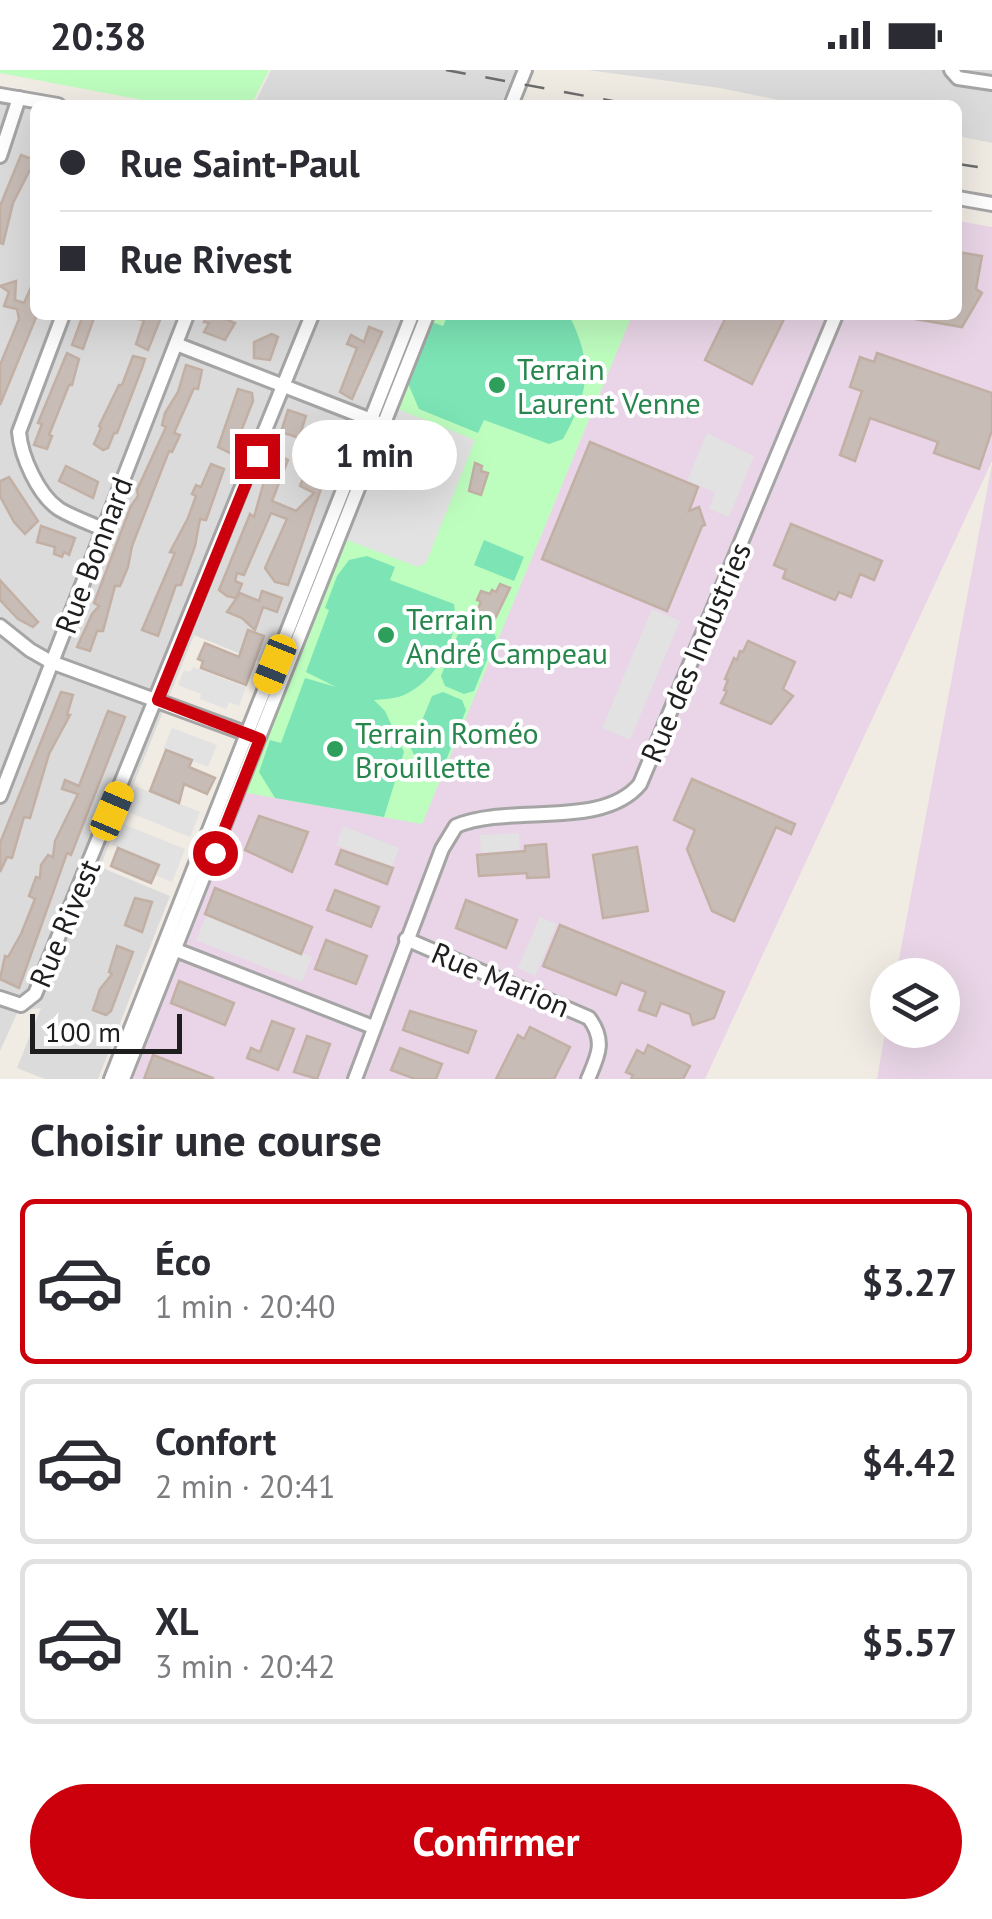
<!DOCTYPE html>
<html lang="fr">
<head>
<meta charset="utf-8">
<style>
	:root { --surface:#fff; --page:#f7f7f7; --text:#2b2b33; --muted:#7c7c81; --line:#e1e1e2; --accent:#cc000d }
	body { margin:0; font-family:"PT Sans",sans-serif; background:var(--page); color:var(--text); height:100vh; display:flex; flex-direction:column; font-size:38px; white-space:nowrap }
	* { box-sizing:border-box; margin:0 }
	p { font-size:32px; color:var(--muted) }
	.icon { flex:none; width:55px; height:55px; fill:none; stroke:currentColor; stroke-width:2; stroke-linecap:round; stroke-linejoin:round }
	.map { position:relative; height:1009px; overflow:hidden }
	.details { display:flex; flex-direction:column; background:var(--surface); flex:1 }
	.details>* { flex:none }
	.guide { position:absolute; left:30px; top:30px; width:932px; height:220px; border-radius:15px; box-shadow:0 10px 40px #0002; display:grid; align-content:center; height:220px; padding:0 30px; background:var(--surface) }
	.tools { position:absolute; left:870px; top:888px; display:grid; gap:20px }
	.tools a { display:grid; place-items:center; width:90px; height:90px; border-radius:50%; background:var(--surface); box-shadow:0 10px 40px #0002; font-size:50px }
	.scale { position:absolute; left:30px; bottom:25px; width:152px; box-sizing:border-box; padding-left:10px; border:5px solid #1e1e1e; border-top:0; font-size:28px; line-height:35px; white-space:nowrap; color:#1e1e1e; -webkit-text-stroke:8px #fff; paint-order:stroke }
	.end { position:absolute; width:45px; height:45px; margin:-22px; border:12px solid #cc000d; background:#fff; box-shadow:0 0 0 5px #fff }
	.from { border-radius:50% }
	.bubble { position:absolute; height:70px; border-radius:35px; background:var(--surface); box-shadow:0 10px 40px #0002; font-size:32px; font-weight:600; line-height:70px; text-align:center }
	.car { position:absolute; width:30px; height:60px; margin:-30px -15px; border-radius:12px; box-shadow:0 0 8px 2px #0007; background:linear-gradient(#f5c518 24%,#345 0 40%,#f5c518 0 76%,#345 0 86%,#f5c518 0) }
	.guide b { display:flex; align-items:center; gap:35px; height:95px; font-size:38px }
	.guide b+b { border-top:2px solid var(--line) }
	.guide i { width:25px; height:25px; background:var(--text) }
	ul { padding:0; list-style:none }
	li { display:flex; align-items:center; gap:30px; height:165px; margin:0 20px 15px; padding:0 10px; border:5px solid var(--line); border-radius:15px }
	li div { flex:1 }
	li b { display:block; font-size:38px }
	li em { font-style:normal; font-weight:600 }
	li.selected { border-color:var(--accent) }
	li>.icon { width:90px; height:90px; stroke-width:1.5 }
	h2 { padding:0 30px; font-size:45px; line-height:120px }
	.action { display:flex; gap:20px; margin-top:auto; padding:20px 30px }
	.action a { flex:1; height:115px; border-radius:60px; background:var(--accent); color:#fff; font-size:40px; font-weight:600; line-height:115px; text-align:center }
	.status { display:flex; justify-content:space-between; align-items:center; height:70px; padding:0 50px; background:var(--surface); direction:ltr }
	.status svg { height:28px; fill:currentColor }
	.map>svg:first-child { display:block }
	.residential { fill:#dcdbdb }
	.industrial { fill:#e9d5e7 }
	.park { fill:#bdfdbe }
	.pitch { fill:#7ce4b5 }
	.parking { fill:#e2e2e2 }
	.building { fill:#c8bcb6; stroke:#c2b0a5; stroke-width:2.5 }
	.lines { fill:none; stroke-linecap:round; stroke-linejoin:round }
	.minor-casing { stroke:#a5a5a5; stroke-width:18 }
	.minor { stroke:#fff; stroke-width:12 }
	.rail { stroke:#6c6c6c; stroke-width:2.5; stroke-dasharray:20 20; stroke-linecap:butt }
	.route { stroke:#cc000d; stroke-width:12 }
	.leisure-dot { fill:#2e9e5b; stroke:#fff; stroke-width:4 }
	.labels { text-anchor:middle; dominant-baseline:central; stroke-width:8; stroke-linejoin:round; paint-order:stroke }
	.leisure-label { font-size:30px; fill:#27864d; stroke:#fff; text-anchor:start }
	.street-label { font-size:30px; fill:#1e1e1e; stroke:#fff }
</style>
</head>
<body>
<div class="status"><b>20:38</b><svg viewBox="0 0 49 12"><path d="M0 12V9h3v3zM5 12V6h3v6zM10 12V3h3v9zM15 12V0h3v12zM26 1h20v11H26zM47 4h2v5h-2z"/></svg></div>
<div class="map">
<svg width="992" height="1009" viewBox="0 0 992 1009">
	<rect width="100%" height="100%" fill="#f0ebe3"/>
	<g class="residential">
		<path d="M271,0h246l-17,35h-246z"/>
		<path d="M588,0h404v73l-34,-7v-31h-155l-83,-17z"/>
		<path d="M0,19l92,16h-57v210h369l-139,349 -71,-29 -94,232 70,29 -72,183h-53l-28,-11 24,-60 -23,3 -18,40z"/>
	</g>
	<g class="industrial">
		<path d="M958,151l34,6v234l-287,618h-572l109,-287 180,31 210,-508h326z"/>
		<path d="M992,394v615h-115l10,-58 1,9h54v-55h-46z"/>
	</g>
	<g class="park">
		<path d="M0,0h269l-18,35h-82l-169,-32z"/>
		<path d="M430,245h202l-210,509 -180,-32z"/>
	</g>
	<g class="pitch">
		<path d="M448,245h121c25,50 20,77 -6,124l-14,5 -65,-24 -6,13 -59,-24 -13,-30 23,-58 14,5z"/>
		<path d="M484,470l40,17 -10,24 -40,-16z"/>
		<path d="M367,486l28,11 -5,13 64,24c6,33 -17,75 -48,90 -10,5 -22,5 -32,6l11,11 19,41 -20,65 -109,-19 -16,-26 11,-32 11,3 24,-65 31,9 -30,-15 23,-62 -4,-2 12,-32 12,-16z"/>
		<path d="M473,550l19,8 4,10 -22,53 -10,3 -19,-8 -4,-10 21,-52z"/>
		<path d="M443,622l19,8 4,10 -21,53 -10,3 -20,-9 -4,-9 21,-52z"/>
	</g>
	<g class="parking">
		<path d="M398,339l77,31 -49,123 -8,4 -71,-27z"/>
		<path d="M707,363l47,23 -25,61 -20,-8 6,-17 -28,-11z"/>
		<path d="M652,539l28,12 -50,119 -28,-12z"/>
		<path d="M193,597l53,20 -7,19 -10,-4 -3,7 -26,-10 1,-5 -23,-9 6,-15 6,2z"/>
		<path d="M172,658l45,17 -9,22 -45,-18z"/>
		<path d="M135,716l65,26 -10,25 -64,-26z"/>
		<path d="M123,754l62,25 -13,33 -17,-7 3,-10 -46,-20z"/>
		<path d="M343,756l56,22 -7,19 -56,-22z"/>
		<path d="M519,763l1,17 -39,3 -1,-18z"/>
		<path d="M206,846l106,41 -10,25 -106,-42z"/>
		<path d="M540,847l17,7 -22,52 -17,-8z"/>
	</g>
	<g class="building">
		<path d="M21,85l14,5 -22,43 -10,41 -3,-1v-37z"/>
		<path d="M958,182l24,4 -6,33 6,4 -20,34 -47,-8 1,-4h42z"/>
		<path d="M35,208l2,37 -37,90v-40l19,-46 -2,-10 -13,-3 5,-14 -9,-6 16,-5 -1,19 9,3z"/>
		<path d="M83,245h12l-12,34 -11,-4z"/>
		<path d="M137,245h25l-14,35 -12,-6 8,-24 -7,-1z"/>
		<path d="M207,245h9l19,8 -10,17 -21,-8 5,-9 -5,-1z"/>
		<path d="M727,245h59l-34,69 -47,-24z"/>
		<path d="M369,257l13,5 -30,67 -12,-7 17,-44 -10,-4 4,-9 13,7z"/>
		<path d="M272,264l6,3 -8,23 -16,-2v-16z"/>
		<path d="M67,283l12,6 -7,26h-3l-20,50 3,1 -5,13 -13,-4 8,-21 -4,-1z"/>
		<path d="M877,283l115,40v37l-13,39 -45,-16 4,-11 -68,-24 -15,43 -15,-6 22,-64 -12,-4 10,-30 14,5z"/>
		<path d="M133,286l12,3 -3,9 -25,65h-3l-6,15 -5,2 -9,-6 7,-16 -2,-2 20,-41h3z"/>
		<path d="M186,295l16,5 -4,19 -4,-1 -20,45 6,2 -8,17 -3,-1 -37,95 -4,21 -8,19h-5l-12,45h-6l-7,20 -13,-4 15,-33 7,-8 -5,-3 37,-97 7,-10 -1,-6 29,-63 -4,-2 3,-12 13,-21z"/>
		<path d="M238,319l14,4 1,8 -21,53 -14,-7z"/>
		<path d="M288,340l18,6 -7,22 -18,-6z"/>
		<path d="M326,356l23,6 -27,54 -34,99 -13,-3 -10,-14 22,-49 -16,-6 -27,62 -7,-2 -2,8 7,3 -6,14 -9,-2 -8,-6 31,-76 4,3 18,-64 16,7 -16,41 24,10 18,-18 -14,-7 5,-12 7,2 12,-32h-4l1,-12z"/>
		<path d="M590,372l108,45 -9,24 10,-4 6,18 -3,1 -35,85 -125,-52z"/>
		<path d="M475,393l7,3 -1,5 7,2 -7,22 -12,-4z"/>
		<path d="M211,394l13,5 -18,51 -6,-1 -5,27 -14,39h-5l-18,51 -16,-6 33,-77 -5,-1 18,-34 8,-22 -4,-2 4,-9 5,2z"/>
		<path d="M66,396l32,16 -5,16 -34,-17z"/>
		<path d="M9,407l29,44 -13,13 -11,-12 -14,-26v-15z"/>
		<path d="M791,454l91,37 -8,19 -14,-6 -9,23 -12,-5 -4,8 -52,-22 3,-8 -12,-5z"/>
		<path d="M41,456l34,12 -6,17 -5,-3 -2,5 -8,-3 1,-7 -18,-5z"/>
		<path d="M0,510l38,42 -5,5 -15,-8 -18,-19z"/>
		<path d="M500,514l10,4 -19,39 -18,-7 8,-18 -4,-2 4,-9 9,3 2,-4 4,2z"/>
		<path d="M262,521l20,7 -5,14 -14,-5 -8,23 -13,-12 -15,-6 13,-19 19,8z"/>
		<path d="M248,560l16,6 -18,49 -45,-17 2,-7 -5,-2 7,-16 34,14z"/>
		<path d="M748,571l47,21 -12,27 10,7 -22,28 -50,-21 6,-12 -3,-1 4,-10 -3,-1 9,-21 3,2 3,-9 3,1z"/>
		<path d="M61,622l12,3 -6,20h3l-21,39 -19,64 -6,-1 -12,41 -5,-1 -7,15v-29z"/>
		<path d="M108,641l17,6 -54,138 -4,-2 -48,135 -19,-9 5,-23 3,1 13,-23 14,-35 -6,-3 7,-19 4,1 1,-13 7,-10 5,2 2,-16 23,-47 -16,-5 3,-9 14,6z"/>
		<path d="M166,680l26,10 -3,7 26,11 -8,16 -23,-10 -5,19 -29,-12z"/>
		<path d="M692,709l103,45 -4,10 -15,-7 -42,94 -22,-10 -25,-62 8,-19 -21,-10z"/>
		<path d="M259,746l49,16 -16,40 -47,-22z"/>
		<path d="M546,774l3,33 -22,1v-5l-48,3 -2,-21 48,-4v-5z"/>
		<path d="M637,777l11,64 -45,7 -10,-63z"/>
		<path d="M118,778l41,17 -8,18 -40,-17z"/>
		<path d="M341,780l52,18 -6,16 -51,-20z"/>
		<path d="M215,818l97,39 -11,27 -96,-40z"/>
		<path d="M335,820l44,17 -8,20 -44,-17z"/>
		<path d="M135,828l17,4 -10,30 -17,-7z"/>
		<path d="M466,830l51,20 -11,28 -50,-20z"/>
		<path d="M560,855l164,67 -10,26 -21,7 -3,-11 -29,-11 -5,13 -17,-6 7,-18 -25,-10 -5,13 -73,-29z"/>
		<path d="M326,870l41,16 -11,28 -41,-15z"/>
		<path d="M117,876l16,6 -22,59 -5,4 -13,-5 7,-21 12,-15 -3,-2z"/>
		<path d="M179,911l55,22 -9,22 -54,-22z"/>
		<path d="M410,941l66,20 -8,22 -65,-23z"/>
		<path d="M272,951l22,8 -16,41 -31,-12 4,-10 9,4z"/>
		<path d="M530,957l40,20 -16,32h-58l22,-44 6,4z"/>
		<path d="M307,966l23,8 -13,35 -23,-7z"/>
		<path d="M648,975l42,21 -7,13h-52l2,-4 -7,-3 11,-22 7,4z"/>
		<path d="M400,978l42,16 -6,15h-21l-24,-9z"/>
		<path d="M153,985l60,23v1h-69z"/>
	</g>
	<g class="lines">
		<g class="minor-casing">
			<g id="minor">
				<path d="M951,0l7,8 34,5"/>
				<path d="M0,25l58,10"/>
				<path d="M511,35l14,-35"/>
				<path d="M0,86l19,-58"/>
				<path d="M958,128l34,6"/>
				<path d="M63,245l-44,117c2,24 19,63 40,77 13,8 30,14 44,20"/>
				<path d="M176,274l203,79"/>
				<path d="M0,556l30,24 21,12 202,74"/>
				<path d="M0,726l187,-481"/>
				<path d="M406,869l183,79c17,23 9,38 -1,61"/>
				<path d="M171,878l202,79"/>
				<path d="M0,928l21,7 14,-11 277,-679"/>
				<path d="M111,1009l301,-764"/>
				<path d="M123,1009l304,-764"/>
				<path d="M355,1009l87,-230 14,-23c54,-23 146,4 184,-42l196,-469"/>
			</g>
		</g>
		<use href="#minor" class="minor"/>
		<g class="rail">
			<path d="M446,0l188,35"/>
			<path d="M958,94l34,5"/>
		</g>
	</g>
	<g class="lines">
		<path class="route" d="M215,783l45,-114 -102,-39 99,-244"/>
	</g>
	<g class="leisure-dot">
		<circle cx="497" cy="315" r="10"/>
		<circle cx="386" cy="565" r="10"/>
		<circle cx="335" cy="679" r="10"/>
	</g>
	<g class="labels">
		<g class="leisure-label">
			<text x="517" y="298">Terrain<tspan x="517" dy="34">Laurent Venne</tspan></text>
			<text x="406" y="548">Terrain<tspan x="406" dy="34">André Campeau</tspan></text>
			<text x="355" y="662">Terrain Roméo<tspan x="355" dy="34">Brouillette</tspan></text>
		</g>
		<g class="street-label">
			<text transform="translate(93 485) rotate(-69)">Rue Bonnard</text>
			<text transform="translate(695 582) rotate(-67)">Rue des Industries</text>
			<text transform="translate(64 853) rotate(-67)">Rue Rivest</text>
			<text transform="translate(501 909) rotate(23)">Rue Marion</text>
		</g>
	</g>
</svg>
<div class="tools">
<a><svg class="icon" aria-label="layers" viewBox="0 0 24 24"><path d="M12 4l9 5-9 5-9-5zM3 14l9 5 9-5"/></svg></a>
</div>
<div class="scale">100 m</div>
<i class="end from" style="left:215px;top:783px"></i>
<i class="end" style="left:257px;top:386px"></i>
<div class="bubble" style="left:292px;top:350px;width:165px">1 min</div>
<i class="car" style="left:275px;top:594px;rotate:202deg"></i>
<i class="car" style="left:112px;top:741px;rotate:23deg"></i>
<div class="guide">
<b><i class="from"></i>Rue Saint-Paul</b>
<b><i></i>Rue Rivest</b>
</div>
</div>
<section class="details">
<h2>Choisir une course</h2>
<ul>
<li class="selected"><svg class="icon" aria-label="car" viewBox="0 0 24 24"><path d="M5 17H2v-5l4-1 3-4h7l3 4 3 1v5h-3M9 17h6M6 11h13"/><circle cx="7" cy="17" r="2"/><circle cx="17" cy="17" r="2"/></svg><div><b>Éco</b><p>1 min · 20:40</p></div><em>$3.27</em></li>
<li><svg class="icon" aria-label="car" viewBox="0 0 24 24"><path d="M5 17H2v-5l4-1 3-4h7l3 4 3 1v5h-3M9 17h6M6 11h13"/><circle cx="7" cy="17" r="2"/><circle cx="17" cy="17" r="2"/></svg><div><b>Confort</b><p>2 min · 20:41</p></div><em>$4.42</em></li>
<li><svg class="icon" aria-label="car" viewBox="0 0 24 24"><path d="M5 17H2v-5l4-1 3-4h7l3 4 3 1v5h-3M9 17h6M6 11h13"/><circle cx="7" cy="17" r="2"/><circle cx="17" cy="17" r="2"/></svg><div><b>XL</b><p>3 min · 20:42</p></div><em>$5.57</em></li>
</ul>
<div class="action"><a>Confirmer</a></div>
</section>
</body>
</html>
